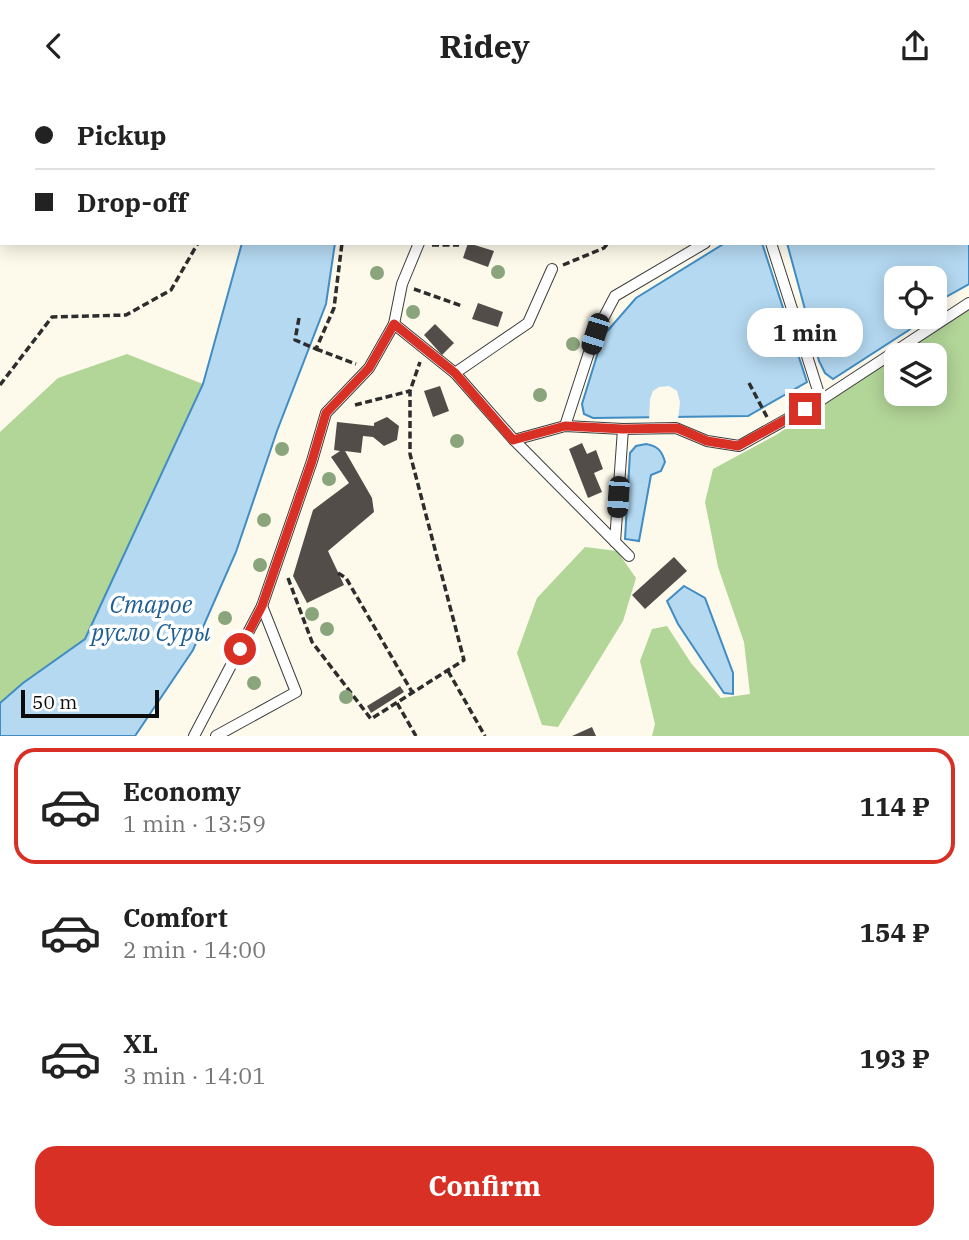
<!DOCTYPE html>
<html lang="en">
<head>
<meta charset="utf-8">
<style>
	:root { --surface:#fff; --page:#f6f6f6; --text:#222; --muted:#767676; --line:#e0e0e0; --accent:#d93025 }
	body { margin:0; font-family:"IBM Plex Serif",serif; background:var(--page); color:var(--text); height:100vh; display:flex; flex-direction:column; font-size:26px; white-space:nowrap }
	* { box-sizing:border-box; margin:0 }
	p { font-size:23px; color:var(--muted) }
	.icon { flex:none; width:38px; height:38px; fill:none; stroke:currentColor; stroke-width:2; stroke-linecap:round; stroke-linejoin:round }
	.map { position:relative; height:645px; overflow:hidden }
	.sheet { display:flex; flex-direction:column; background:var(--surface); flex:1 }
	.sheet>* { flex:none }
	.guide { position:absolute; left:0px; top:0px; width:970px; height:154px; box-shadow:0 4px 18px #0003; display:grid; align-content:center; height:154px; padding:0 35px; background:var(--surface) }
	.fabs { position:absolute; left:884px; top:175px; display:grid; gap:14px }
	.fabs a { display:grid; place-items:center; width:63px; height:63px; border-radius:14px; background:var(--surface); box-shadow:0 4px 18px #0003; font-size:35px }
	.scale { position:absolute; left:21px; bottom:18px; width:138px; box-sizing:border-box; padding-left:7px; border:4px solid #0b0b0b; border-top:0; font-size:19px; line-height:24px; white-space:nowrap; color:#0b0b0b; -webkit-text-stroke:5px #fff; paint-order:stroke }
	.end { position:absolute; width:32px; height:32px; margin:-16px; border:9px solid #d93025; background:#fff; box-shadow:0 0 0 4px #fff }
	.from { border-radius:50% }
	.bubble { position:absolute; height:49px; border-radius:21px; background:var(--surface); box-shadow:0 4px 18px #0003; font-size:23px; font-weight:700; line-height:49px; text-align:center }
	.car { position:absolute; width:21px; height:42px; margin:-21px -10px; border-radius:9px; box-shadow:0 0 5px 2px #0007; background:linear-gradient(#222 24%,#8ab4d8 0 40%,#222 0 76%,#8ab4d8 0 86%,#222 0) }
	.guide b { display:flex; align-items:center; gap:24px; height:66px; font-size:26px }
	.guide b+b { border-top:2px solid var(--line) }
	.guide i { width:18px; height:18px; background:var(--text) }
	ul { padding:12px 0 0; list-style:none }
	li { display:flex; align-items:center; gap:21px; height:116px; margin:0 14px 10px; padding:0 21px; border:4px solid transparent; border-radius:21px }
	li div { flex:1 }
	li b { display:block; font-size:26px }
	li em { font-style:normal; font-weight:700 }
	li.on { border-color:var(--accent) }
	li>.icon { width:63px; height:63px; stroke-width:1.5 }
	.action { display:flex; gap:14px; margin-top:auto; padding:14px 35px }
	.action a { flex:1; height:80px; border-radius:21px; background:var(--accent); color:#fff; font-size:28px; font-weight:700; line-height:80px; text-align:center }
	header { display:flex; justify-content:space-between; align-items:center; height:91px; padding:0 35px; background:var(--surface); font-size:32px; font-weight:700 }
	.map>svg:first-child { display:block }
	.forest { fill:#b2d598 }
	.water { fill:#b4d9f1; stroke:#408cc3; stroke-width:2 }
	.pier { fill:#fefaeb }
	.building { fill:#534d49 }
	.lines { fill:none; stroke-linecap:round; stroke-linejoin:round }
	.service-casing { stroke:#3e3e3e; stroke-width:12 }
	.path { stroke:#2d2d2d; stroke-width:3.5; stroke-dasharray:7 3.5; stroke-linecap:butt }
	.service { stroke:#fff; stroke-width:10 }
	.tree { fill:#8aa47c }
	.route { stroke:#d93025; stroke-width:9 }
	.labels { text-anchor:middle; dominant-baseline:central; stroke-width:7; stroke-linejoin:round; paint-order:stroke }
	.water-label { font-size:24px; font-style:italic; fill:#1f5e93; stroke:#fff }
</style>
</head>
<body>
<header><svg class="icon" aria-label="back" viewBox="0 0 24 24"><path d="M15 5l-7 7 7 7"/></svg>Ridey<svg class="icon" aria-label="share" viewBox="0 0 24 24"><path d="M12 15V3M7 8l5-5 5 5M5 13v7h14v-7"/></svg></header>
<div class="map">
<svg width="969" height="645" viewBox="0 0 969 645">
	<rect width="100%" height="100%" fill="#fefaeb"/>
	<g class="forest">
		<path d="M0,0h267l-265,2 -2,54z"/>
		<path d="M969,216v429h-317l3,-12 -15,-63 12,-32 15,-3 24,37 30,35 29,-4 -6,-52 -26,-75 -13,-65 8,-33 63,-34 120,-80v39h38v-39h-38z"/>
		<path d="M127,263l76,30 -118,255 -62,44 -23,20v-271l58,-54z"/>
		<path d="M585,456l32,4 19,27 -13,43 -65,106 -16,-2 -25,-72 20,-55z"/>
	</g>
	<g class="water">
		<path d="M969,28v165l-23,13 -11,10 -1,-29h-38v39h28l-15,13 -76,49 -8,-6 -6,-12 -32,-118h181z"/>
		<path d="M242,152h93l-9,61 -49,127 -41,121 -43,98 -58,86h-135v-33l23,-20 62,-44 118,-255z"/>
		<path d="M725,152h37l45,139 -59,34 -155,2 -9,-4 -2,-10 21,-68 33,-38z"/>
		<path d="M646,353c12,2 16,7 19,18l-4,9 -10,4 -12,66 -14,-2 5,-86 6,-7z"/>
		<path d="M684,495l21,12 28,75v21l-9,-1 -46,-69 -11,-23z"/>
	</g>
	<path class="pier" d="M669,295l8,5 3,11 -2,18 -29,1 1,-22 3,-8 6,-4z"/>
	<g class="building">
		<path d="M468,152l26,8 -6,16 -25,-9z"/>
		<path d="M478,212l25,9 -5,15 -26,-8z"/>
		<path d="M435,233l19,19 -12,12 -18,-20z"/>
		<path d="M440,295l9,25 -16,6 -9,-26z"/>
		<path d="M387,326l12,9 -2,14 -13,6 -11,-9 -10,-1 -2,17 -16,-2 27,47 2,14 -46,39 16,34 -37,18 -14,-27 20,-66 36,-27 -18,-26 9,-6 -6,-1 3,-28 37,4v-3z"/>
		<path d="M582,352l5,11 9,-4 7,19 -9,4 8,19 -14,6 -19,-49z"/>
		<path d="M674,466l13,14 -42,38 -13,-14z"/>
		<path d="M400,595l4,6 -33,21 -4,-7z"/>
		<path d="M592,636l4,9h-24z"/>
	</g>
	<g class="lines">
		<g class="service-casing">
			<g id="service">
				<path d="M495,2l1,-2"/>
				<path d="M968,12l1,-1"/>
				<path d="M771,152l50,157"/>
				<path d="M394,233l61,49 73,-50 24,-54"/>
				<path d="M455,282l59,67 115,116"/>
				<path d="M565,335l30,-92 20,-38 90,-53"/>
				<path d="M514,349l51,-14 58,3 53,-1 31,13 32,5 82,-46 148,-97"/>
				<path d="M615,451l8,-113"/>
				<path d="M194,645l68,-130 50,-145 14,-48 43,-45 25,-44 8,-40 17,-41"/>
				<path d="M216,645l80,-44 -34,-86"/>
			</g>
		</g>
		<g class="path">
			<path d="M286,2l1,-2"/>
			<path d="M432,2l2,-2"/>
			<path d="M748,2l3,-2"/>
			<path d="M432,154h27"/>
			<path d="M563,174l41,-17 4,-5"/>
			<path d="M414,198l48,17"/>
			<path d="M299,227l-4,22 21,9 18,-41 8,-65"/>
			<path d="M316,258l40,15"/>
			<path d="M749,292l18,34"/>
			<path d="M0,294l52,-68 74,-2 45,-25 27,-47"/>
			<path d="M355,314l55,-14"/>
			<path d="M338,482l8,5 66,114"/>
			<path d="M288,487l24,64 59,77 93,-59 -54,-206v-63l10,-29"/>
			<path d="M448,580l37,65"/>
			<path d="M397,612l19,33"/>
		</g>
		<use href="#service" class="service"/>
	</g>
	<g class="tree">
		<circle cx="498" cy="181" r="7"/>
		<circle cx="377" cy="182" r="7"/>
		<circle cx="413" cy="221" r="7"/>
		<circle cx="573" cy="253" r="7"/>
		<circle cx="540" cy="304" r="7"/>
		<circle cx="457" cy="350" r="7"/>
		<circle cx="282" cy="358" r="7"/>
		<circle cx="329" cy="388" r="7"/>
		<circle cx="264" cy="429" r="7"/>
		<circle cx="260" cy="474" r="7"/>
		<circle cx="312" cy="523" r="7"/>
		<circle cx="225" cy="527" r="7"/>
		<circle cx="327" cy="538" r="7"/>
		<circle cx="254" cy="592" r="7"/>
		<circle cx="346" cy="606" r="7"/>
	</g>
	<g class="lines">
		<path class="route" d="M240,558l22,-43 50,-145 14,-48 43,-45 25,-44 61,49 58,67 52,-14 58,3 54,-1 30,13 31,5 67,-37"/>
	</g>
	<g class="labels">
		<g class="water-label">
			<text x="151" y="513">Старое<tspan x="151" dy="28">русло Суры</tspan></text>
		</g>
	</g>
</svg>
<div class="fabs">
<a><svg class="icon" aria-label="locate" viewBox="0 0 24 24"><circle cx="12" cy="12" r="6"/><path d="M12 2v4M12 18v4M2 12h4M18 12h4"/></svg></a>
<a><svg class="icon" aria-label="layers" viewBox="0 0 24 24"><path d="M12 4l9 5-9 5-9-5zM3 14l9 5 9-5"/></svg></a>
</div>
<div class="scale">50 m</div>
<i class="end from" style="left:240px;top:558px"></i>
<i class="end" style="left:805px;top:318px"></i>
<div class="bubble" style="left:747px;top:217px;width:116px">1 min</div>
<i class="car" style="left:595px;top:243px;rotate:198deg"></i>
<i class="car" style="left:618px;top:406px;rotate:184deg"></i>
<div class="guide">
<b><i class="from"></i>Pickup</b>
<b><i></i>Drop-off</b>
</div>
</div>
<section class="sheet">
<ul>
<li class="on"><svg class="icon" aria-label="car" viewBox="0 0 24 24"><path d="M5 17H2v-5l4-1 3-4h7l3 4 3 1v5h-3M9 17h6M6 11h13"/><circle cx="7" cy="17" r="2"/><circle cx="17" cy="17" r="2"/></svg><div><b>Economy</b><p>1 min · 13:59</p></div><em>114 ₽</em></li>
<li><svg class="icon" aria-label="car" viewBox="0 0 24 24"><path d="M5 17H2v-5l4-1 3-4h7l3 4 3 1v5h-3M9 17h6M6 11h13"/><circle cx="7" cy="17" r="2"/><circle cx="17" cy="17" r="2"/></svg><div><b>Comfort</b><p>2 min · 14:00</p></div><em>154 ₽</em></li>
<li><svg class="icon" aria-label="car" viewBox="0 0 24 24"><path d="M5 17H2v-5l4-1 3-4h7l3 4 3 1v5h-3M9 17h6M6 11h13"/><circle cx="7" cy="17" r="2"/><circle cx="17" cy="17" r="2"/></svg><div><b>XL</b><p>3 min · 14:01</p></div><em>193 ₽</em></li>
</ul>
<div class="action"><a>Confirm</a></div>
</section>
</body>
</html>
